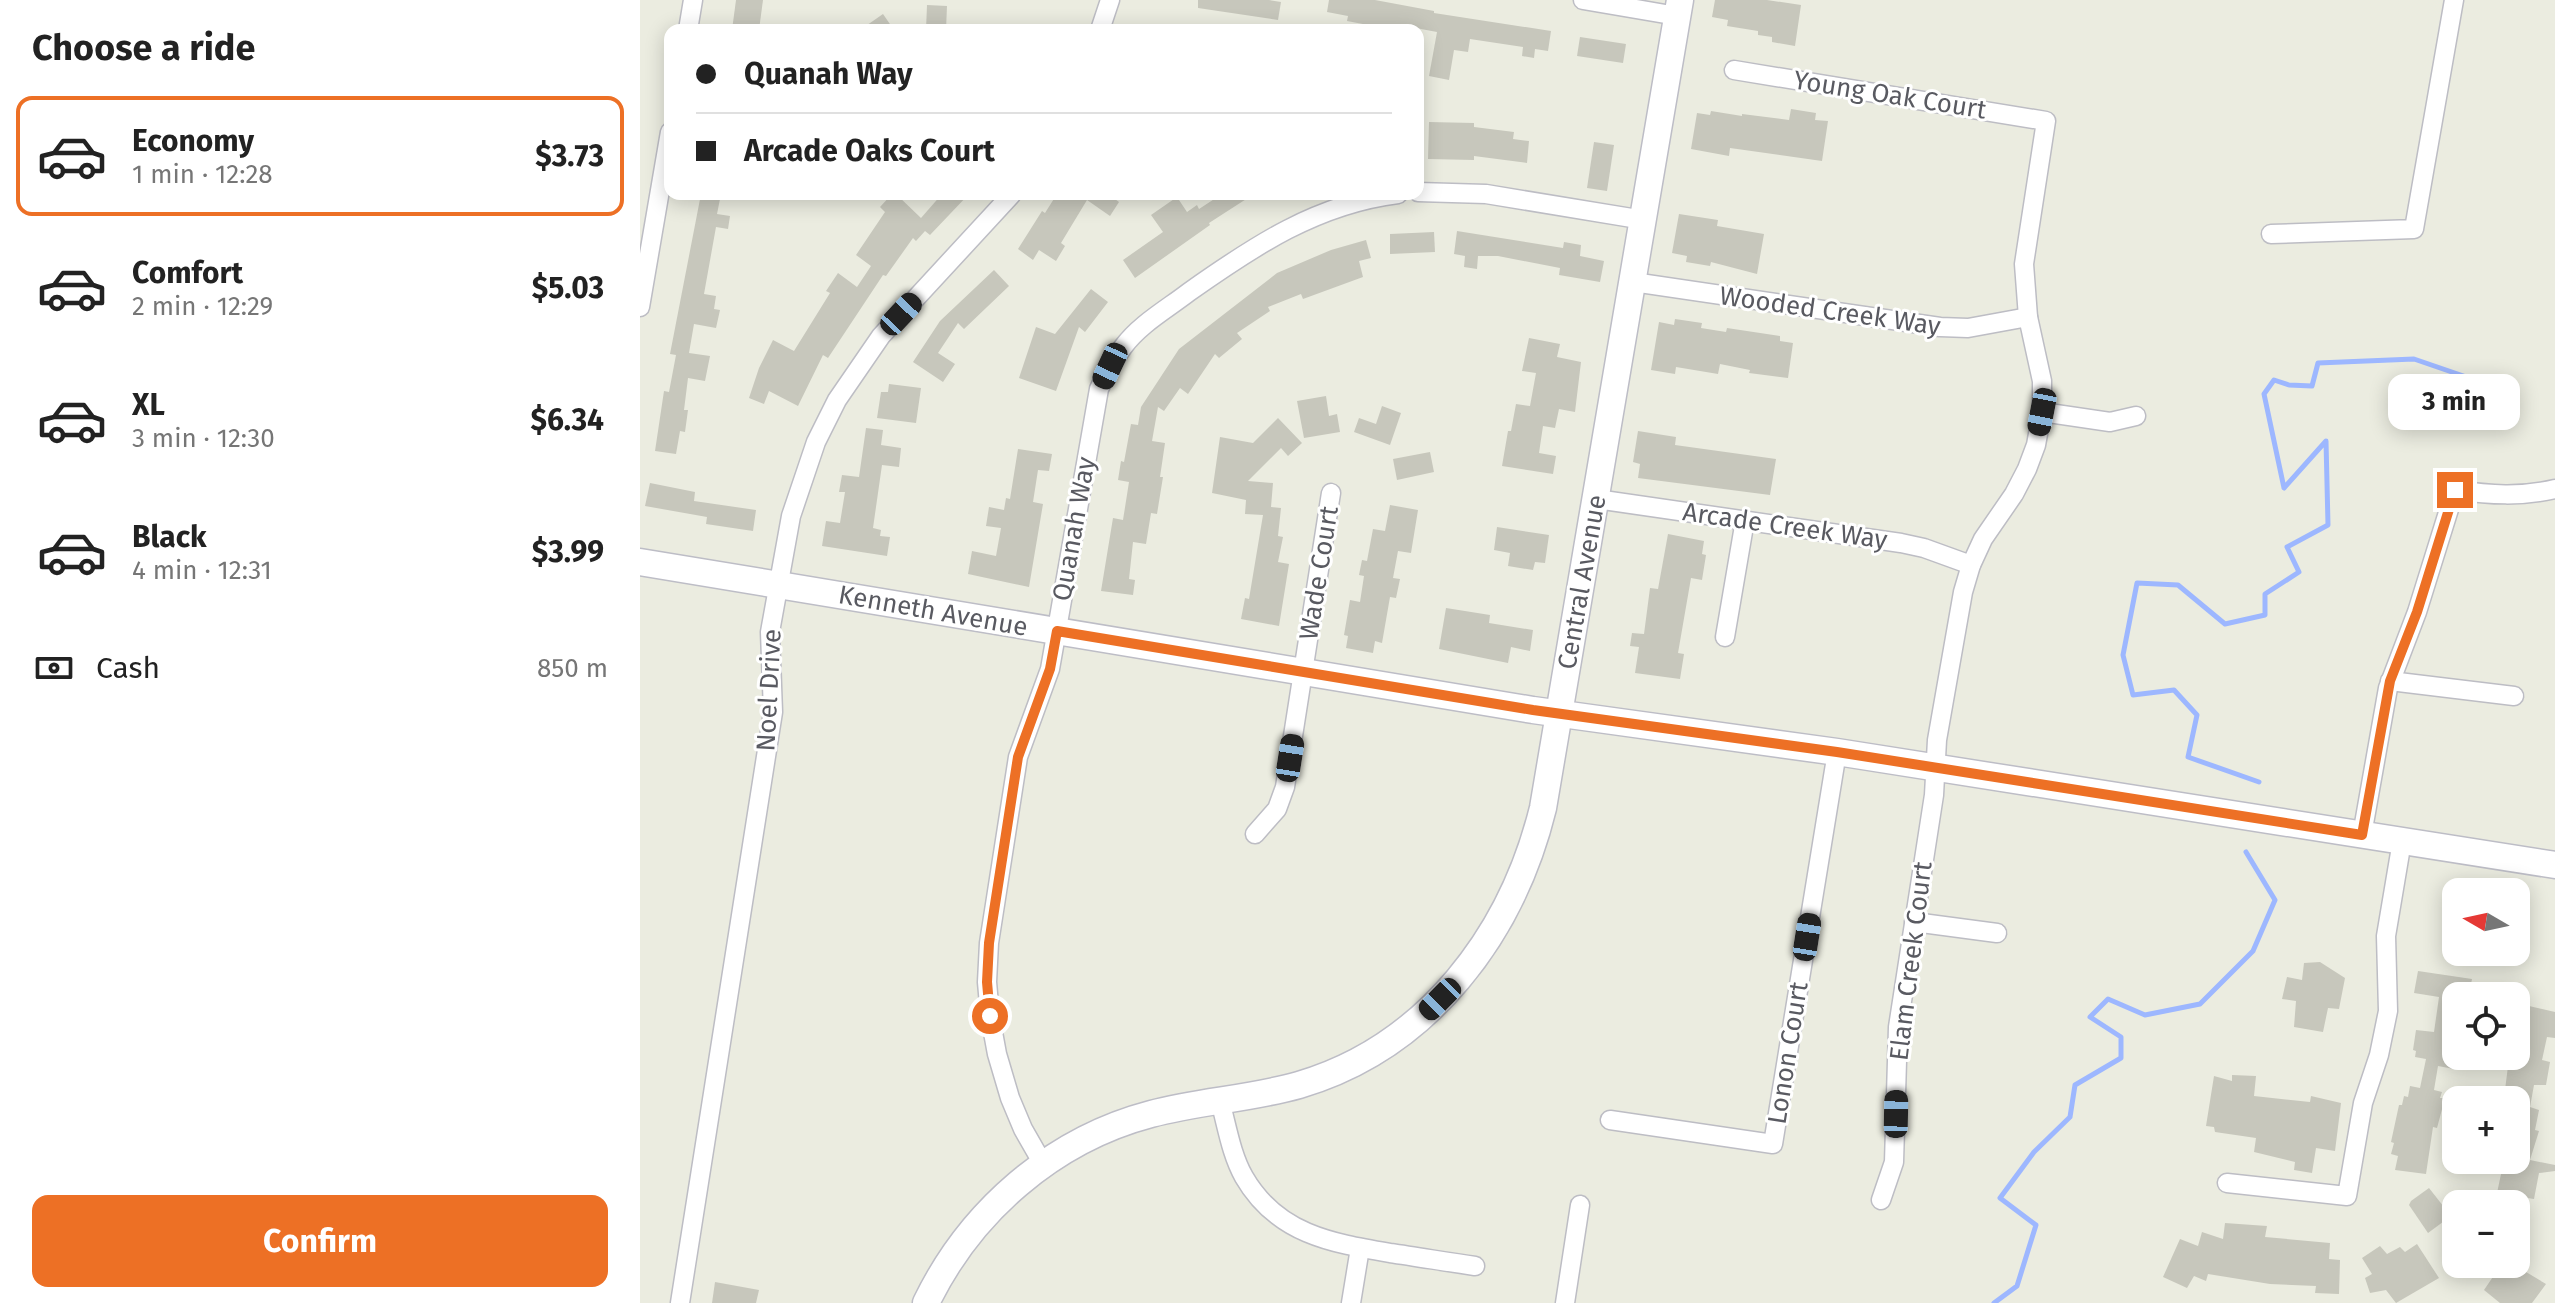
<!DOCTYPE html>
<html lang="en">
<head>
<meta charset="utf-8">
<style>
	:root { --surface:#fff; --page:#f2f2f2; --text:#222; --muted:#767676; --line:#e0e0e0; --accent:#ed7025 }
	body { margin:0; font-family:"Fira Sans",sans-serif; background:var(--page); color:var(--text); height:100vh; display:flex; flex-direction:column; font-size:30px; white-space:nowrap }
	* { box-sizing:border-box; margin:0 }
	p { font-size:26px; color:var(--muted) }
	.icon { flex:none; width:44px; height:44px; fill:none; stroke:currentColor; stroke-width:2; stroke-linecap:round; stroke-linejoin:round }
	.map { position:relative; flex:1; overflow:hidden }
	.details { display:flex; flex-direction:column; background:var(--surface); width:640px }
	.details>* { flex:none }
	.banner { position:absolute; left:24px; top:24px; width:760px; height:176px; border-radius:16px; box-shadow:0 4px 20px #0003; display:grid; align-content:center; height:176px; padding:0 32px; background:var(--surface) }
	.needle { width:52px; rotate:279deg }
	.tools { position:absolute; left:1802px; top:878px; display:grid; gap:16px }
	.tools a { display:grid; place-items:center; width:88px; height:88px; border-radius:16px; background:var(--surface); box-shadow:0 4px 20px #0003; font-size:40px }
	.end { position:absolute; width:36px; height:36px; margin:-18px; border:10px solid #ed7025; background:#fff; box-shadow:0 0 0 4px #fff }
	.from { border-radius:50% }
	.bubble { position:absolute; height:56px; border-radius:16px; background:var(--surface); box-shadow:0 4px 20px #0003; font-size:26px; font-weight:700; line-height:56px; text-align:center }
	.car { position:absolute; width:24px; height:48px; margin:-24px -12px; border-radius:10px; box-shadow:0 0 6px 2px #0007; background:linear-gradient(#222 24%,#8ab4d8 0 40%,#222 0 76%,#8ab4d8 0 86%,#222 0) }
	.banner b { display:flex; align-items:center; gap:28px; height:76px; font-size:30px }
	.banner b+b { border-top:2px solid var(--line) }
	.banner i { width:20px; height:20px; background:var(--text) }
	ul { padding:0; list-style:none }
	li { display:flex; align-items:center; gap:24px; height:120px; margin:0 16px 12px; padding:0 16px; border:4px solid transparent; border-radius:16px }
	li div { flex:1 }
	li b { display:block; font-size:30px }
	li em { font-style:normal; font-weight:700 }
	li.selected { border-color:var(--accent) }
	li>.icon { width:72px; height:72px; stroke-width:1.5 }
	h2 { padding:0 32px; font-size:36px; line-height:96px }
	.pay { display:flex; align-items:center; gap:20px; height:88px; padding:0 32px; font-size:30px }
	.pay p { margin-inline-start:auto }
	.primary-button { display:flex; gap:16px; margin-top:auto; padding:16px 32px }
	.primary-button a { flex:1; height:92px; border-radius:16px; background:var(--accent); color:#fff; font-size:32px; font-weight:700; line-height:92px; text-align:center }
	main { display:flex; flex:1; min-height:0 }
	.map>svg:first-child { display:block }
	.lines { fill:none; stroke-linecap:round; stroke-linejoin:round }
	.stream { stroke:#9db7ff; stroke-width:5 }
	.building { fill:#c7c7bc }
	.street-casing { stroke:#bdbdc4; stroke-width:21 }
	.secondary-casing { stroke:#bdbdc6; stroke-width:29 }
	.street { stroke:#fff; stroke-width:18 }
	.secondary { stroke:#fff; stroke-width:26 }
	.route { stroke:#ed7025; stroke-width:10 }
	.labels { text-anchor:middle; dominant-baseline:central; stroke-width:6; stroke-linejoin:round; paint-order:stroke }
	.street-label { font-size:26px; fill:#595a61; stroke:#fff }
</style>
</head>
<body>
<main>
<section class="details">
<h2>Choose a ride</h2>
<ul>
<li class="selected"><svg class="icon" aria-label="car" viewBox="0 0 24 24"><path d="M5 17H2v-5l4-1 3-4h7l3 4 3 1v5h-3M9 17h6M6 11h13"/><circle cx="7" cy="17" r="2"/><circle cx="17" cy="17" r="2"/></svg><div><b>Economy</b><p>1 min · 12:28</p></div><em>$3.73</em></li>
<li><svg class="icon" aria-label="car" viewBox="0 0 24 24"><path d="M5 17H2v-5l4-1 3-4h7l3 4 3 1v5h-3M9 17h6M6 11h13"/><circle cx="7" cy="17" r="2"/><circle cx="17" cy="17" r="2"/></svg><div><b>Comfort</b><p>2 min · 12:29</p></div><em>$5.03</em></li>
<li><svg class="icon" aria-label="car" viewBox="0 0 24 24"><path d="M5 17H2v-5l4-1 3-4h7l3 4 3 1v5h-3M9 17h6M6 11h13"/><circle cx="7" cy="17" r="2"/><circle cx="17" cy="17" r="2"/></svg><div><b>XL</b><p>3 min · 12:30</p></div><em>$6.34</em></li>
<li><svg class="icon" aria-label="car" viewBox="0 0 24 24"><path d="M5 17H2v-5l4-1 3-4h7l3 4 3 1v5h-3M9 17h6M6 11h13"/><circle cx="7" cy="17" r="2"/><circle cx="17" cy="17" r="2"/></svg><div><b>Black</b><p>4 min · 12:31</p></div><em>$3.99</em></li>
</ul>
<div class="pay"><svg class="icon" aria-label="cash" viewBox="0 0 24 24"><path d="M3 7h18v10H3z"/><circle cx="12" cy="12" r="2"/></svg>Cash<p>850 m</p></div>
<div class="primary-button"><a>Confirm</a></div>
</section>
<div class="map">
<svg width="1915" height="1303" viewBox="0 0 1915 1303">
	<rect width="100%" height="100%" fill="#ebece0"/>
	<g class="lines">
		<g class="stream">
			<path d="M1619,782l-71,-25 9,-42 -23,-25 -41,5 -10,-40 14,-72 41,2 47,39 40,-9v-21l34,-22 -12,-25 41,-22 -2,-84 -42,47 -20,-94 10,-14 15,5 23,1 6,-23 96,-4 64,22"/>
			<path d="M1354,1303l23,-17 19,-61 -36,-27 34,-46 36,-35 5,-32 46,-27v-21l-31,-20 18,-18 37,16 55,-11 53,-53 22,-51 -29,-48"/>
		</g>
	</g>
	<g class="building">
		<path d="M96,0h27l-4,30h-27z"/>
		<path d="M558,0h71l12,2 -3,18 -80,-12z"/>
		<path d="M689,0h46l59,11v2l117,18 -3,20 -13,-2 -1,9 -12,-2 1,-9 -53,-8 -2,13 -14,-2 -5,30 -20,-4 8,-44 -32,-6 -1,4h-20v-2l-37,-7 1,-5 -21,-4z"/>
		<path d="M1075,0h52l34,5 -6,41 -23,-4v-5l-14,-2v-4l-31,-5 1,-6 -16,-3z"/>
		<path d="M287,5l20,1 -1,24h-20z"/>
		<path d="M243,14l11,16h-34z"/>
		<path d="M940,37l46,7 -3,19 -46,-7z"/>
		<path d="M1151,109l25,4 -1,7 13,1 -6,40 -92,-13 -1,8 -38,-7 6,-36 13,2 1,-4 31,5v-2l47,6z"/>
		<path d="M789,122l45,1v4l40,5 -1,7 16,2 -2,22 -53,-7v4l-46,-1z"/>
		<path d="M954,142l20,3 -7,46 -20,-3z"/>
		<path d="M61,194h20l-4,20 13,2 -2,13 -12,-2 -12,67 12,2 -2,13 6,1 -4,18 -22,-4 -5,29 21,3 -5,25 -17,-3 -4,32h4l-3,22 -5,-1 -4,23 -21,-3 9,-60 5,1 7,-37 -6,-1z"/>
		<path d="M252,194h4l25,24 21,-24h27l-39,41 -5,-4 -9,10 -3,-3 -27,38 -3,-1 -55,83 -5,-3 -25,51 -29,-15 -5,13 -15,-6 10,-30 14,-28 21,11 36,-58 -4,-2 12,-18 19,14 14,-21 -15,-11 29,-43 -5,-5z"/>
		<path d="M417,194h51l11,8 -9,14 -23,-16 -26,43 4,3 -9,15 -17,-11 -6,10 -15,-11 24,-38 3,2z"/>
		<path d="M582,194h32l-45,29 1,2 -75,53 -12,-18 40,-28 -12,-17 26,-18 10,15 10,-7 2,4z"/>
		<path d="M1039,214l39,6 -1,6 47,8 -7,40 -46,-12 -1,4 -24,-4 1,-6 -15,-3z"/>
		<path d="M817,231l106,17 1,-6 17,3 -1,11 24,5 -4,21 -41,-7 1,-7 -62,-12h-20l-1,13 -13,-2 1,-11 -11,-2z"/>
		<path d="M794,232l1,20 -45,2v-20z"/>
		<path d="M726,240l5,18 -12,3 4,16 -60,22 -2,-5 -33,13 2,4 -33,22 5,6 -23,19 -4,-4 -27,40 -8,-6 -16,23 -6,-4 -6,34 13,2 -5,34h3l-6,37 -6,-1 -5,31 -13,-2 -4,37 6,1 -2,15 -32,-4 12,-73 10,2 6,-38 -11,-2 3,-19 3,1 7,-38 7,1 3,-18 38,-58 98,-76 54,-23z"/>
		<path d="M354,270l15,16 -45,43 -6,-6 -20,30 17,11 -12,18 -30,-20 27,-41z"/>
		<path d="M451,289l17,13 -23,30 -6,-5 -23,64 -37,-13 17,-51 19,7z"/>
		<path d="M1035,319l27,4 -1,5 25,4 1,-4 53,8v5l13,2 -5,35 -39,-5 1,-3 -30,-6 -2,10 -42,-7 -1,7 -24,-4 8,-48 15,3z"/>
		<path d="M889,338l31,6 -3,13 24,5 -6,50 -16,-3 -4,19 -12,-2 -4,27 17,3 -3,18 -51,-8 6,-35h3l5,-27 14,2 6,-33 -14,-2z"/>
		<path d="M249,384l32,4 -5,35 -39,-5 4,-26h7z"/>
		<path d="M686,396l3,20 8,-2 3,18 -36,6 -7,-37z"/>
		<path d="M742,406l19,7 -11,32 -36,-13 5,-14 17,6z"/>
		<path d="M638,418l24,25 -14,13 -7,-8 -33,33 25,2 -2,24 10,1 -3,28 5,1 -5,25 11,2 -10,62 -38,-7 4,-21 4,1 14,-84 -18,-1 1,-14 -34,-7 8,-56 33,6z"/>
		<path d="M226,428l17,2 -2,15 20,3 -2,19 -17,-2 -9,63 8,2 -1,6 10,1 -3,19 -65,-10 4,-25 14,2 5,-31h-6l3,-17 17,2z"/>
		<path d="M998,431l38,6 -1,8 101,14 -6,36 -132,-17 2,-14 -7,-2z"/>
		<path d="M378,449l34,5 -3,17 -11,-1 -5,32 10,2 -14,83 -61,-13 4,-23 24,5 5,-28 -15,-2 3,-19 15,3 2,-12 4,1z"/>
		<path d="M790,452l4,20 -37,8 -4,-21z"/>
		<path d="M10,483l45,9 -1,9 62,9 -3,21 -47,-7 1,-7 -62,-11z"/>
		<path d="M750,505l28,5 -7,43 -13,-2 -5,27 7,1 -4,19 -6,-1 -8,46 -7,-2 -2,12 -27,-5 2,-12 -4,-1 6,-35 10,2 4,-26 -5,-1 3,-15 5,1 6,-32 12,2z"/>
		<path d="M857,527l52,8 -4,28 -10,-1 -2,8 -25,-4 2,-13 -16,-3z"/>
		<path d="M1028,534l36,7 -2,13 4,1 -4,25 -11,-2 -13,75 6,1 -4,25 -45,-6 4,-26 -9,-1 2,-13 12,1 6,-46 8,1z"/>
		<path d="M806,608l44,7 -1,8 44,7 -3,21 -19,-4 -3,16 -69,-14z"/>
		<path d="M1680,962l25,16 -6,31 -11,-1 -5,24 -29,-5 2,-26 -14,-2 5,-22 15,3 2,-17z"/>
		<path d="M1778,971l54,8 -1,5 27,3 -1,9h-41l-2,73 -16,-3 -4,24 8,2 -2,6h5l-8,30 -4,-1 -7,47 -31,-4 3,-14 -7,-2 3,-11 -3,-1 8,-37h3l2,-9 4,1 2,-11 10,2 6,-29 -11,-2 1,-6 -3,-1 3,-20 18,2 5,-35 -25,-4z"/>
		<path d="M1876,1003l39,9v26l-8,-1 -5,23 8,2 -4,23h-12l-4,22 9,3 -4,20 4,1 -9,29 25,5v6l-16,2 -5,26 -37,-6 7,-33h12v-60l-12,-2 5,-40h7z"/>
		<path d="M1592,1075l24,1 -2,20 56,6 1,-6 30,7 -6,48 -19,-3 -4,25 -18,-3 1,-8 -41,-10 2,-14 -41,-6 -1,-5 -8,-1 8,-50 18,5z"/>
		<path d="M1789,1188l22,28 -23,17 -19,-28 2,-4z"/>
		<path d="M1585,1223l42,3 -2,11 65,6 -1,16 11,1 -1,34 -24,-1 1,-7 -46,-2 -62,-10 -2,7 -12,-5 -7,12 -24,-11 17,-38 18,7 4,-14 21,7z"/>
		<path d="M1777,1244l22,34 -43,25 -10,-13 -16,3 -5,-15 7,-4 -10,-16 18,-12 7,8 13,-7 5,5z"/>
		<path d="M1861,1265l14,8 11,-1 20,12 -14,19h-32l-16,-13z"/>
		<path d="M75,1282l44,8 -3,13h-44z"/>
	</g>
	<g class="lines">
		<g class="street-casing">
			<g id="street">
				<path d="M943,0l94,16"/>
				<path d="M48,30l5,-30"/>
				<path d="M460,30l10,-30"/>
				<path d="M1094,70l312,51 -22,143 4,53 14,64v31l-6,33 -9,24 -13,25 -31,45 -12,26 -8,27 -26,148 -3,55 -36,232 -4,135 -13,38"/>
				<path d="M778,192l68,2 158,26"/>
				<path d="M1631,234l143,-5 40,-229"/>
				<path d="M993,282l307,45 28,1 60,-11"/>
				<path d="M0,307l30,-175"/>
				<path d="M1402,412l68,10 26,-6"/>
				<path d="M956,499l305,44 23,5 47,17"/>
				<path d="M1085,637l20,-117"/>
				<path d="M1750,681l124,15"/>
				<path d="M615,834l22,-25 8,-22 46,-294"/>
				<path d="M1722,835l26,-147 29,-76 38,-122c35,5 66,7 100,-1"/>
				<path d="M1274,922l83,11"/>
				<path d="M580,1101c7,25 11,53 24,76 33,57 87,66 146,76 28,4 57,9 85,13"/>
				<path d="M970,1120l163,24 64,-392"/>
				<path d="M403,1164l-20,-35 -13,-31 -13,-44 -7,-38 -3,-34 2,-39 29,-186 32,-88 49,-280c7,-15 14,-29 24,-42 17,-23 44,-38 66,-55 65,-46 128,-88 209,-98"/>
				<path d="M1587,1183l120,13 16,-93 16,-48 9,-44 -2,-75 16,-95"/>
				<path d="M40,1303l93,-591 -3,-80 21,-116 25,-74 21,-42 44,-64 131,-142"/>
				<path d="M711,1303l9,-55"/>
				<path d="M925,1303l15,-98"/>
			</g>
		</g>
		<g class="secondary-casing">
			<g id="secondary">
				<path d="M0,562l893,148 304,42 718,113"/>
				<path d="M286,1303c44,-91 126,-163 225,-189 48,-13 99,-15 148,-29 129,-38 213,-151 244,-277l137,-808"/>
			</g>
		</g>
		<use href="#street" class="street"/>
		<use href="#secondary" class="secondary"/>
	</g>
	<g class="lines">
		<path class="route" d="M350,1016l-3,-34 2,-39 29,-186 32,-88 7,-38 476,79 304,42 525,83 28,-154 27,-69 38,-122"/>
	</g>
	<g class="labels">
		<g class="street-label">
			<text transform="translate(1250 95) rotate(9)">Young Oak Court</text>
			<text transform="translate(1190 311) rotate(8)">Wooded Creek Way</text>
			<text transform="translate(1145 526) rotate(8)">Arcade Creek Way</text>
			<text transform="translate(434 529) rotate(-80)">Quanah Way</text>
			<text transform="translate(679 573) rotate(-81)">Wade Court</text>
			<text transform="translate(942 582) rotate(-80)">Central Avenue</text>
			<text transform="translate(293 611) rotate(10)">Kenneth Avenue</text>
			<text transform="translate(129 690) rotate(-87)">Noel Drive</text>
			<text transform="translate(1271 961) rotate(-83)">Elam Creek Court</text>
			<text transform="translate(1148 1053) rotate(-81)">Lonon Court</text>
		</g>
	</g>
</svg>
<div class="tools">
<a><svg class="needle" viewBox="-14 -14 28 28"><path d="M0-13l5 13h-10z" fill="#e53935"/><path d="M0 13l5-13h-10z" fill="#767676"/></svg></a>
<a><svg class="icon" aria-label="locate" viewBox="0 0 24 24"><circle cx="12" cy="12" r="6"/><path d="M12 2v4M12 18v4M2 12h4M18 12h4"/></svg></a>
<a>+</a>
<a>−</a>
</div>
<i class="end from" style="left:350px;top:1016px"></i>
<i class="end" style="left:1815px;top:490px"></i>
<div class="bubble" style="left:1748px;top:374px;width:132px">3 min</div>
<i class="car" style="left:261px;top:314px;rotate:43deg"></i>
<i class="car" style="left:470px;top:366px;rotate:205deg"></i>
<i class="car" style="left:1402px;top:412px;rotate:191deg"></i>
<i class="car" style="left:650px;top:758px;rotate:9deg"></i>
<i class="car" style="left:1167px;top:937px;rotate:9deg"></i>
<i class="car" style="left:800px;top:999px;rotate:225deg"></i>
<i class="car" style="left:1256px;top:1114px;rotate:1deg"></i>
<div class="banner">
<b><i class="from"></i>Quanah Way</b>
<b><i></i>Arcade Oaks Court</b>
</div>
</div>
</main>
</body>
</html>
